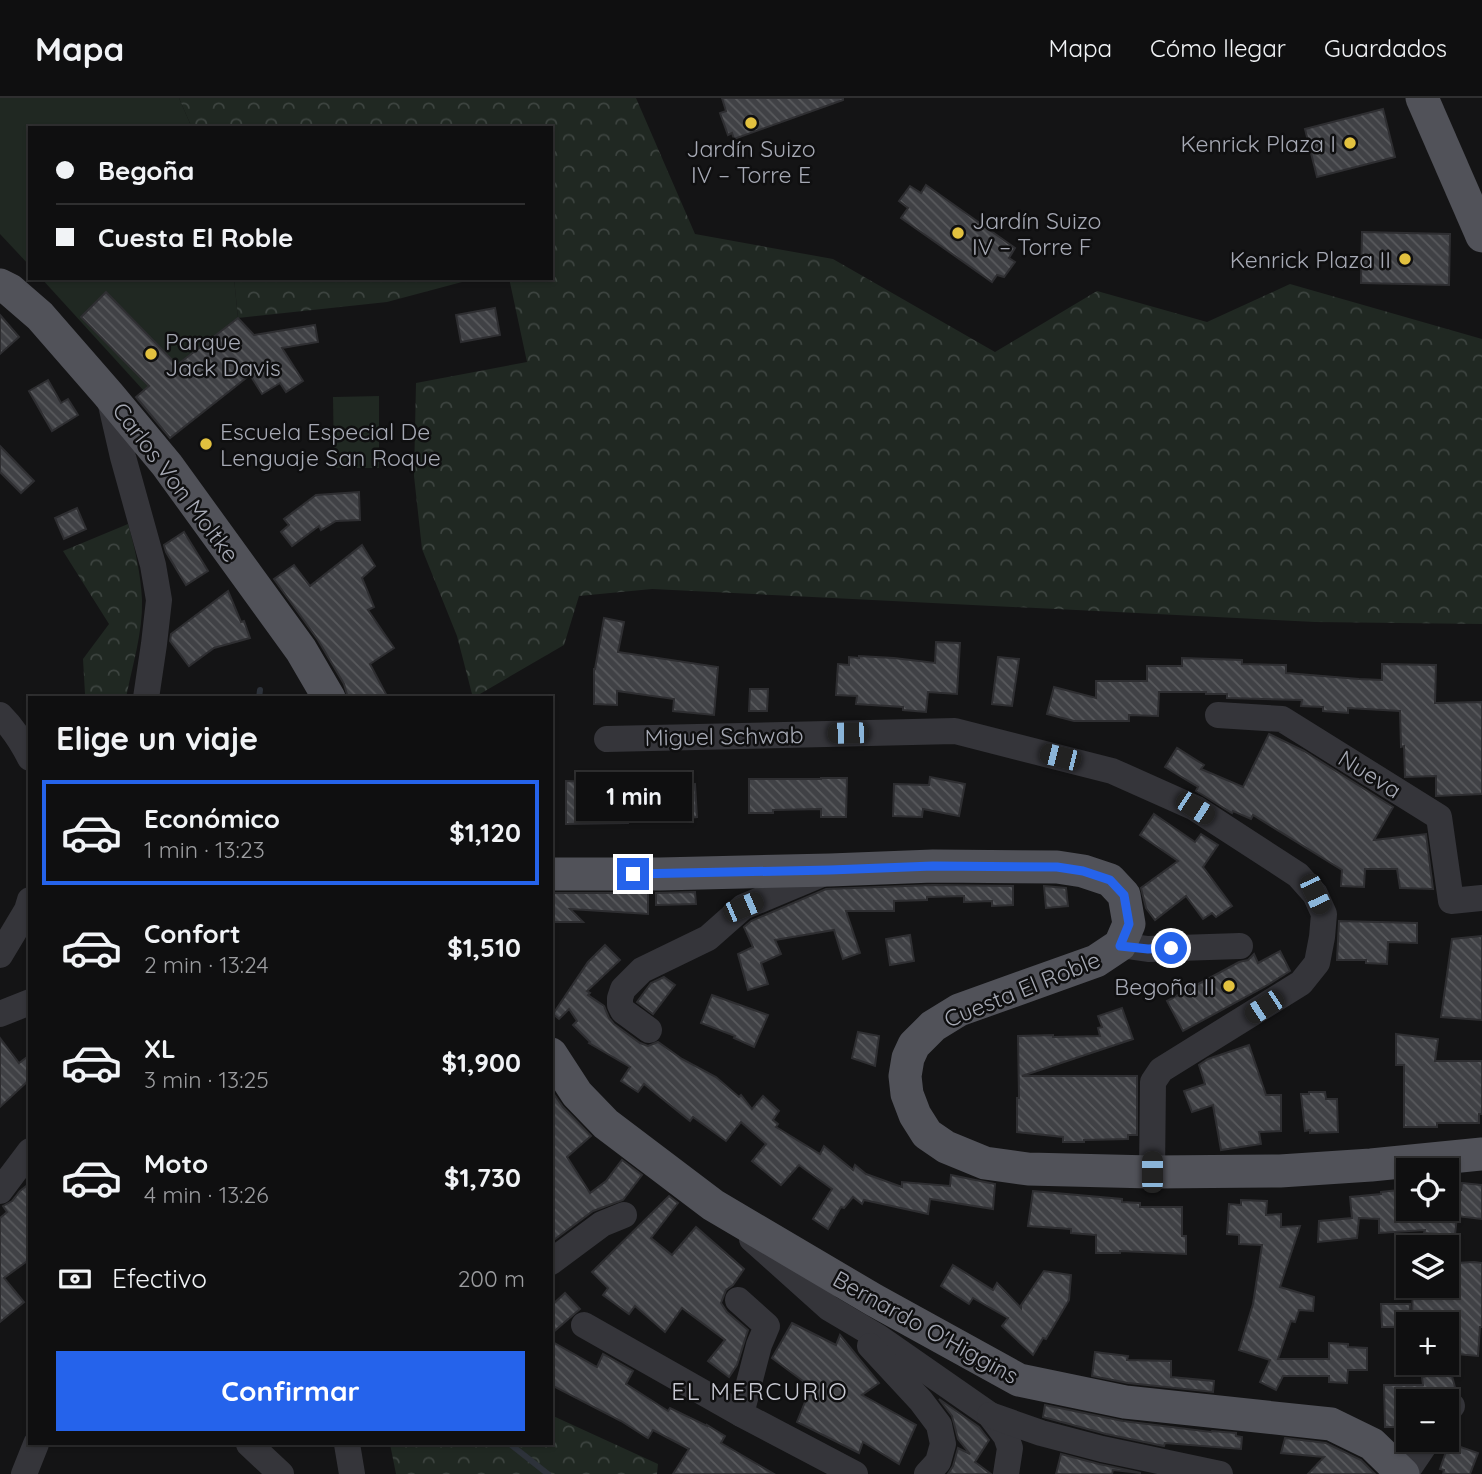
<!DOCTYPE html>
<html lang="es">
<head>
<meta charset="utf-8">
<style>
	:root { --surface:#0f0f10; --page:#181819; --text:#f1f3f6; --muted:#9b9c9f; --line:#2f2f30; --accent:#2563eb }
	body { margin:0; font-family:Quicksand,sans-serif; background:var(--page); color:var(--text); height:100vh; display:flex; flex-direction:column; font-size:26px; white-space:nowrap }
	* { box-sizing:border-box; margin:0 }
	p { font-size:23px; color:var(--muted) }
	.icon { flex:none; width:38px; height:38px; fill:none; stroke:currentColor; stroke-width:2; stroke-linecap:round; stroke-linejoin:round }
	.map { position:relative; flex:1; overflow:hidden }
	.details { position:absolute; left:28px; top:598px; width:525px; height:749px; display:flex; flex-direction:column; background:var(--surface); border-radius:0px; box-shadow:0 2px 5px #0004,0 0 0 2px var(--line) }
	.details>* { flex:none }
	.hud { position:absolute; left:28px; top:28px; width:525px; height:154px; border-radius:0px; box-shadow:0 2px 5px #0004,0 0 0 2px var(--line); display:grid; align-content:center; height:154px; padding:0 28px; background:var(--surface) }
	.buttons { position:absolute; left:1396px; top:1060px; display:grid; gap:14px }
	.buttons a { display:grid; place-items:center; width:63px; height:63px; border-radius:0px; background:var(--surface); box-shadow:0 2px 5px #0004,0 0 0 2px var(--line); font-size:35px }
	.end { position:absolute; width:32px; height:32px; margin:-16px; border:9px solid #2563eb; background:#fff; box-shadow:0 0 0 4px #fff }
	.from { border-radius:50% }
	.bubble { position:absolute; height:49px; border-radius:0px; background:var(--surface); box-shadow:0 2px 5px #0004,0 0 0 2px var(--line); font-size:23px; font-weight:800; line-height:49px; text-align:center }
	.car { position:absolute; width:21px; height:42px; margin:-21px -10px; border-radius:9px; box-shadow:0 0 5px 2px #0007; background:linear-gradient(#222 24%,#8ab4d8 0 40%,#222 0 76%,#8ab4d8 0 86%,#222 0) }
	.hud b { display:flex; align-items:center; gap:24px; height:66px; font-size:26px }
	.hud b+b { border-top:2px solid var(--line) }
	.hud i { width:18px; height:18px; background:var(--text) }
	ul { padding:0; list-style:none }
	li { display:flex; align-items:center; gap:21px; height:105px; margin:0 14px 10px; padding:0 14px; border:4px solid transparent; border-radius:0px }
	li div { flex:1 }
	li b { display:block; font-size:26px }
	li em { font-style:normal; font-weight:800 }
	li.current { border-color:var(--accent) }
	li>.icon { width:63px; height:63px; stroke-width:1.5 }
	h2 { padding:0 28px; font-size:32px; line-height:84px }
	.pay { display:flex; align-items:center; gap:18px; height:77px; padding:0 28px; font-size:26px }
	.pay p { margin-inline-start:auto }
	.button { display:flex; gap:14px; margin-top:auto; padding:14px 28px }
	.button a { flex:1; height:80px; border-radius:0px; background:var(--accent); color:#fff; font-size:28px; font-weight:800; line-height:80px; text-align:center }
	header { display:flex; align-items:center; gap:42px; box-sizing:border-box; height:98px; padding:0 35px; background:var(--surface); border-bottom:2px solid var(--line) }
	header strong { font-size:33px }
	nav { display:flex; gap:38px; margin-inline-start:auto; font-size:24px }
	.map>svg:first-child { display:block }
	.grass { fill:#202822 }
	.forest { fill:url(#forest-crowns) }
	.lines { fill:none; stroke-linecap:round; stroke-linejoin:round }
	.stream { stroke:#2d323a; stroke-width:6 }
	.building { fill:url(#building-back-hatch); stroke:#2e2e31; stroke-width:2 }
	.minor { stroke:#35353a; stroke-width:26 }
	.major { stroke:#515259; stroke-width:33 }
	.route { stroke:#2563eb; stroke-width:9 }
	.poi-dot { fill:#e2c13f; stroke:#0f0f10; stroke-width:2.5 }
	.labels { text-anchor:middle; dominant-baseline:central; stroke-width:5; stroke-linejoin:round; paint-order:stroke }
	.poi-label { font-size:23px; fill:#a6a9b4; stroke:#0f0f10; text-anchor:end }
	.street-label { font-size:23px; fill:#a6a9b4; stroke:#0f0f10 }
	.neighbourhood-label { font-size:24px; letter-spacing:2px; fill:#c7c8d1; stroke:#0f0f10 }
</style>
</head>
<body>
<header>
<strong>Mapa</strong>
<nav><a>Mapa</a><a>Cómo llegar</a><a>Guardados</a></nav>
</header>
<div class="map">
<svg width="1482" height="1376" viewBox="0 0 1482 1376">
	<defs>
		<pattern id="forest-crowns" width="20" height="18" patternUnits="userSpaceOnUse" patternTransform="scale(1.75)"><rect width="20" height="18" fill="#202822"/><path d="M2 6a3 3 0 1 1 6 0M12 15a3 3 0 1 1 6 0" fill="none" stroke="#3d4440"/></pattern>
		<pattern id="building-back-hatch" width="6" height="6" patternUnits="userSpaceOnUse" patternTransform="scale(1.75)"><rect width="6" height="6" fill="#404145"/><path d="M-1 5l2 2M0 0l6 6M5-1l2 2" fill="none" stroke="#595a5d"/></pattern>
	</defs>
	<rect width="100%" height="100%" fill="#141415"/>
	<g class="grass">
		<path d="M0,0h179l13,30h-162v138l-30,-32z"/>
		<path d="M41,180h193l4,40 -94,73z"/>
		<path d="M379,298v72h-45l-1,-71z"/>
	</g>
	<g class="forest">
		<path d="M179,0h457l59,136 138,25 162,93 102,-61 110,31 83,-38 192,55v285l-167,-2 -663,-33 -73,7 -15,49 -91,53 -16,-62 -35,-87 -8,-73 2,-93 111,-21 -18,-84h42v-150h-359z"/>
		<path d="M234,180h243l-90,24 -149,16z"/>
		<path d="M128,426c7,24 13,51 14,76 1,32 -10,67 -16,98h-47l6,-4 -2,-35 26,-35 -46,-73z"/>
		<path d="M551,1317l107,49 -1,10h-261l-6,-30h161z"/>
	</g>
	<g class="lines">
		<g class="stream">
			<path d="M259,600l1,-8"/>
			<path d="M510,1346l38,30"/>
		</g>
	</g>
	<g class="building">
		<path d="M722,0h121v2l-109,39 -2,-6 -4,2 -8,-22 6,-2z"/>
		<path d="M1383,11l12,48 -78,20 -12,-48z"/>
		<path d="M926,87l89,63 -6,10 6,4 -11,15 -7,-2 -5,7 -91,-64 7,-10 -9,-7 11,-15 11,7z"/>
		<path d="M1362,134l88,2 -1,51 -88,-2z"/>
		<path d="M106,194l71,73 61,-47 16,17 61,-10 3,17 -36,6 21,33 -17,11 -6,-9 -18,11 -12,-19 -80,63 -34,-41 13,-11 -68,-69z"/>
		<path d="M495,210l5,27 -39,7 -5,-27z"/>
		<path d="M0,217l19,22 -19,17z"/>
		<path d="M48,282l13,23 7,-4 10,16 -26,16 -23,-40z"/>
		<path d="M0,348l34,35 -13,12 -21,-21z"/>
		<path d="M359,394l1,28 -24,1 -15,9 -2,-4 -27,20 -11,-14 8,-7 -5,-6 32,-24z"/>
		<path d="M77,410l9,21 -22,10 -9,-21z"/>
		<path d="M184,434l24,39 -22,14 -20,-33 -2,-7z"/>
		<path d="M362,447l13,21 -13,12 12,29 -6,3 26,38 -24,16 18,34h-40l-4,-14 -26,-44 -44,-61 20,-14 16,21z"/>
		<path d="M228,493l13,31 3,-1 6,17 -36,10 -25,18 -19,-25 1,-7z"/>
		<path d="M604,520l20,4 -6,30 100,15 -4,48 -41,-4 1,-12 -57,-8v14l-23,-1v-35h1z"/>
		<path d="M936,544l24,1 -3,51 -29,-2 -2,20 -23,-2v-3l-47,-3 1,-8 -21,-1 2,-31 11,1v-8l10,1v-2l35,2 41,5z"/>
		<path d="M998,559l21,2 -7,47 -20,-2z"/>
		<path d="M1182,560l60,2v4l44,1v8l73,6 23,1v-16l54,1 -1,38 47,-1v92l-46,2v-20l-31,1 -1,-31 -3,1 -1,-36 -52,-3v5l-25,-2v-4l-22,-1 1,-6 -75,-2v-4h-21v-2h-47l-1,24 -29,-1v6h-55l-27,-7 7,-27 42,11v-17h51v-15h35z"/>
		<path d="M750,591h18l-1,22h-18z"/>
		<path d="M1269,636l35,17 89,56 -19,33 52,-6 7,55 -33,-1 -3,-19h-32l-1,18 -23,-1 1,-16 -89,-55 -2,4 -18,-8 -1,2 -36,-22 2,-4 -33,-20 12,-19 27,17 -3,4 42,18z"/>
		<path d="M930,679l35,7 -6,32 -36,-7 -1,8 -29,-1 1,-32 35,1z"/>
		<path d="M821,680h26l-1,39h-25v-8l-48,1v3h-24v-34h72z"/>
		<path d="M566,683l31,1v7l30,-1v6h3l-2,29 -62,1z"/>
		<path d="M695,686l2,33 -40,4 1,-30 12,-1v-5z"/>
		<path d="M1154,716l41,28 6,-8 17,11 -15,22 29,39 -16,11 -4,-4 -9,6 -17,-23 -31,24 -9,-12 -5,-20 37,-27 -38,-26z"/>
		<path d="M933,787l80,1v19l-21,1v-5l-28,1v-6l-37,1v3l-33,1v10h-48l14,42 -17,6 -9,-29 -59,10 6,14 -20,9 7,21 -20,6 -10,-36 15,-7 -9,-20 7,-6 75,-32z"/>
		<path d="M1044,788l22,2 2,18 -22,2z"/>
		<path d="M695,794l1,12 -40,1v-12z"/>
		<path d="M551,795h97v21l-78,-5 13,13h-32z"/>
		<path d="M1339,823l78,2v20l-29,-1 -1,22 -21,-1v-3h-29z"/>
		<path d="M910,837l4,26 -24,4 -4,-26z"/>
		<path d="M1482,838v84l-41,-3 11,-78z"/>
		<path d="M605,847l15,15 -33,31 3,2 -2,2 16,11 5,12 5,6 26,19 8,3 10,-4 24,17 34,18 23,20 2,-2 11,14 11,-13 16,15 -6,9 5,4 -2,3 44,27 4,-8 29,24 2,-5 11,9 36,13v-5l48,4 1,-11 44,9 -2,25 -63,-10 -2,15 -64,-14 -2,4 -9,-7 -9,11 -3,-1 -13,22 -15,-10 19,-30 -33,-24 -18,20 -29,-24 14,-17 -25,-22 -15,19 -33,-24 -3,4 -46,-37 -6,8 -17,-11 9,-14 -41,-24 1,-1 -17,-17 4,-4 -8,-12 -10,10 -6,-5 35,-52z"/>
		<path d="M1280,853l10,20 -24,15 -83,45 -16,-30 72,-39 9,-2 6,-6 4,9z"/>
		<path d="M664,879l11,8 -22,29 -16,-12 14,-19z"/>
		<path d="M712,897l56,20 -14,32 -20,-9 1,-2 -34,-13z"/>
		<path d="M1122,910l11,31 -111,37h115v59h-9v4l-44,1v2h-21v-5l-46,-5v-34h2l-1,-62 35,-1v2l47,-1 -2,-8 4,-1 -4,-11z"/>
		<path d="M858,934l21,4 -4,30 -23,-8z"/>
		<path d="M1396,936l42,5 -3,22h47v53h-3v9h-42v4h-33v-62h-8z"/>
		<path d="M0,940l19,25 11,-8v24l-30,28z"/>
		<path d="M1249,947l17,50h15v36l-22,1 2,12 -40,6 -8,-45 -21,7 -8,-21 21,-7 -6,-19 9,-6z"/>
		<path d="M551,992l12,17 28,29 -24,21 23,36 16,-12 16,-21 20,15 -19,25 -30,11 -42,31z"/>
		<path d="M1309,994h16l1,7h11l1,33 -28,1v-3l-5,1 -4,-37h8z"/>
		<path d="M30,1085v76l-26,19 20,24 -24,20v-104l7,-6 -4,-6 9,-5 8,-10z"/>
		<path d="M1462,1085l20,2v34l-25,-3 -2,19 -31,-2 1,-3 -46,3v-14l-20,-1 -2,20 -39,4 1,-21 33,-3 -2,-21 31,-3v-2l27,-3 1,20h38v-20l14,1z"/>
		<path d="M1033,1093l89,8v3l18,1v4h42v29h4v18l-66,-3v2h-24v-18l-25,-2v-4l-43,-3z"/>
		<path d="M669,1098l9,7 -27,35 21,17 24,-28 48,42 -11,16 -7,5 -5,13 6,9 21,18 -11,35 -8,12 -21,-16 17,-21 -43,-32 -17,24 -30,-26 -6,8 -26,-19 5,-7 -16,-16z"/>
		<path d="M1241,1102l26,1 -1,14 15,-1v13l19,-1 -20,61 34,10 -1,14 -14,-1 -4,12 -4,-1 -13,38h51v-16l19,1v3l19,1v22h-19l-1,13 -18,-1v-6h-46l-7,14 -16,-8 10,-22 -31,-10 14,-46 9,-59 -23,-1v-9l-12,-1 2,-30 12,1z"/>
		<path d="M1474,1164l8,1v64h-2l-2,29 -21,-2 1,-26h-1v-11l-45,-1 1,-30 42,-1v-22z"/>
		<path d="M953,1167l40,25 4,-7 24,25v-3l23,-34 27,4 -2,25 -23,39 -3,-1 -10,17 -31,-29 6,-8 -35,-20 -4,6 -28,-18z"/>
		<path d="M565,1195l15,16 -29,25v-28z"/>
		<path d="M1381,1206h29l-1,23h-27z"/>
		<path d="M792,1225l44,22 4,-10 39,48 -17,12 54,30 -17,39 -36,-22 -4,11 -62,-31 14,-35 -39,-29z"/>
		<path d="M551,1243l46,26 6,-13 30,17 -7,13 42,27 2,-3 37,18v-1l18,11 -4,7 53,31h-101l16,-25 -36,-19 -5,8 -27,-17 -70,-36z"/>
		<path d="M1095,1254l33,4 -1,4 44,1v16l43,4 -1,11 -85,-9 -36,-7z"/>
		<path d="M1451,1274l5,19 -10,1 -11,10h-26v25h-24l-1,-42h39l-1,-8z"/>
		<path d="M939,1301l40,28 10,13 -14,22 16,12h-43l5,-8 5,-18 12,6 -12,-15 -6,-23z"/>
		<path d="M1045,1307l78,16 88,11 1,-1 24,2v3l6,1 -1,12 -76,-6 -1,3 -58,-12 -63,-17z"/>
		<path d="M1285,1340l41,5 35,17 14,14h-67l16,-17 -43,-4z"/>
		<path d="M1449,1345l29,10 -8,21h-27l1,-4 -4,-1z"/>
		<path d="M1061,1356l38,10 42,9 -28,-3 -1,4h-56z"/>
	</g>
	<g class="lines">
		<g class="minor">
			<path d="M109,298l14,61 30,108 6,35 -5,44 -8,54"/>
			<path d="M0,617c12,12 22,27 30,43"/>
			<path d="M1218,617l64,4 157,98 12,84 31,-3"/>
			<path d="M607,641l348,-8 157,40 83,37 103,67 17,19 9,20 -2,23 -5,26 -16,20 -140,87 -8,12 -1,90"/>
			<path d="M1120,847l28,4 92,-3"/>
			<path d="M0,857l27,-45 3,-10"/>
			<path d="M0,916l30,-12"/>
			<path d="M649,932l-26,-19 -3,-6v-7l3,-9 19,-19 66,-32 35,-31 79,-33"/>
			<path d="M0,1093l30,-40"/>
			<path d="M752,1141l77,69 49,29 112,78 16,21 4,12 -4,26"/>
			<path d="M551,1164l51,-38 22,-9"/>
			<path d="M738,1202l29,26 -8,19 -18,69"/>
			<path d="M584,1227l157,89 114,60"/>
			<path d="M870,1248l51,55 18,24 4,19 -5,18 -11,12"/>
			<path d="M1447,1314l5,-6"/>
			<path d="M990,1317l51,18 61,16 118,25"/>
			<path d="M249,1346l32,30"/>
			<path d="M347,1346l5,30"/>
			<path d="M24,1376l12,-30"/>
			<path d="M1405,1376l23,-34"/>
		</g>
		<g class="major">
			<path d="M1422,0l60,138"/>
			<path d="M0,187l10,5 30,26 68,78 59,71 134,185 28,48"/>
			<path d="M551,776h109l170,-4 103,-4 124,1 26,4 27,9 14,15 5,29 -9,21 -24,16 -137,49 -26,16 -19,19 -6,13 -3,18 2,18 8,21 12,19 19,13 39,16 43,6 124,3 128,-1 91,-6 111,-11"/>
			<path d="M551,956l26,40 29,30 107,81 161,95 145,80 106,22 206,22 41,20 31,30"/>
		</g>
	</g>
	<g class="lines">
		<path class="route" d="M633,776l197,-4 103,-4 124,1 26,4 27,9 14,15 5,29 -9,22 28,3 23,-1"/>
	</g>
	<g class="poi-dot">
		<circle cx="751" cy="25" r="7"/>
		<circle cx="1350" cy="45" r="7"/>
		<circle cx="958" cy="135" r="7"/>
		<circle cx="1405" cy="161" r="7"/>
		<circle cx="151" cy="256" r="7"/>
		<circle cx="206" cy="346" r="7"/>
		<circle cx="1229" cy="888" r="7"/>
	</g>
	<g class="labels">
		<g class="poi-label">
			<text x="1336" y="45">Kenrick Plaza I</text>
			<text x="751" y="50" text-anchor="middle">Jardín Suizo<tspan x="751" dy="26">IV – Torre E</tspan></text>
			<text x="972" y="122" text-anchor="start">Jardín Suizo<tspan x="972" dy="26">IV – Torre F</tspan></text>
			<text x="1391" y="161">Kenrick Plaza II</text>
			<text x="165" y="243" text-anchor="start">Parque<tspan x="165" dy="26">Jack Davis</tspan></text>
			<text x="220" y="333" text-anchor="start">Escuela Especial De<tspan x="220" dy="26">Lenguaje San Roque</tspan></text>
			<text x="1215" y="888">Begoña II</text>
		</g>
		<g class="street-label">
			<text transform="translate(176 384) rotate(53)">Carlos Von Moltke</text>
			<text transform="translate(724 638) rotate(-1)">Miguel Schwab</text>
			<text transform="translate(1370 676) rotate(32)">Nueva</text>
			<text transform="translate(1022 891) rotate(-22)">Cuesta El Roble</text>
			<text transform="translate(926 1229) rotate(29)">Bernardo O'Higgins</text>
		</g>
		<g class="neighbourhood-label">
			<text x="760" y="1293">EL MERCURIO</text>
		</g>
	</g>
</svg>
<div class="buttons">
<a><svg class="icon" aria-label="locate" viewBox="0 0 24 24"><circle cx="12" cy="12" r="6"/><path d="M12 2v4M12 18v4M2 12h4M18 12h4"/></svg></a>
<a><svg class="icon" aria-label="layers" viewBox="0 0 24 24"><path d="M12 4l9 5-9 5-9-5zM3 14l9 5 9-5"/></svg></a>
<a>+</a>
<a>−</a>
</div>
<i class="end from" style="left:1171px;top:850px"></i>
<i class="end" style="left:633px;top:776px"></i>
<div class="bubble" style="left:576px;top:674px;width:116px">1 min</div>
<i class="car" style="left:848px;top:635px;rotate:269deg"></i>
<i class="car" style="left:1060px;top:659px;rotate:284deg"></i>
<i class="car" style="left:1195px;top:710px;rotate:123deg"></i>
<i class="car" style="left:1315px;top:796px;rotate:155deg"></i>
<i class="car" style="left:743px;top:809px;rotate:67deg"></i>
<i class="car" style="left:1264px;top:909px;rotate:237deg"></i>
<i class="car" style="left:1152px;top:1074px;rotate:0deg"></i>
<div class="hud">
<b><i class="from"></i>Begoña</b>
<b><i></i>Cuesta El Roble</b>
</div>
<section class="details">
<h2>Elige un viaje</h2>
<ul>
<li class="current"><svg class="icon" aria-label="car" viewBox="0 0 24 24"><path d="M5 17H2v-5l4-1 3-4h7l3 4 3 1v5h-3M9 17h6M6 11h13"/><circle cx="7" cy="17" r="2"/><circle cx="17" cy="17" r="2"/></svg><div><b>Económico</b><p>1 min · 13:23</p></div><em>$1,120</em></li>
<li><svg class="icon" aria-label="car" viewBox="0 0 24 24"><path d="M5 17H2v-5l4-1 3-4h7l3 4 3 1v5h-3M9 17h6M6 11h13"/><circle cx="7" cy="17" r="2"/><circle cx="17" cy="17" r="2"/></svg><div><b>Confort</b><p>2 min · 13:24</p></div><em>$1,510</em></li>
<li><svg class="icon" aria-label="car" viewBox="0 0 24 24"><path d="M5 17H2v-5l4-1 3-4h7l3 4 3 1v5h-3M9 17h6M6 11h13"/><circle cx="7" cy="17" r="2"/><circle cx="17" cy="17" r="2"/></svg><div><b>XL</b><p>3 min · 13:25</p></div><em>$1,900</em></li>
<li><svg class="icon" aria-label="car" viewBox="0 0 24 24"><path d="M5 17H2v-5l4-1 3-4h7l3 4 3 1v5h-3M9 17h6M6 11h13"/><circle cx="7" cy="17" r="2"/><circle cx="17" cy="17" r="2"/></svg><div><b>Moto</b><p>4 min · 13:26</p></div><em>$1,730</em></li>
</ul>
<div class="pay"><svg class="icon" aria-label="cash" viewBox="0 0 24 24"><path d="M3 7h18v10H3z"/><circle cx="12" cy="12" r="2"/></svg>Efectivo<p>200 m</p></div>
<div class="button"><a>Confirmar</a></div>
</section>
</div>
</body>
</html>
